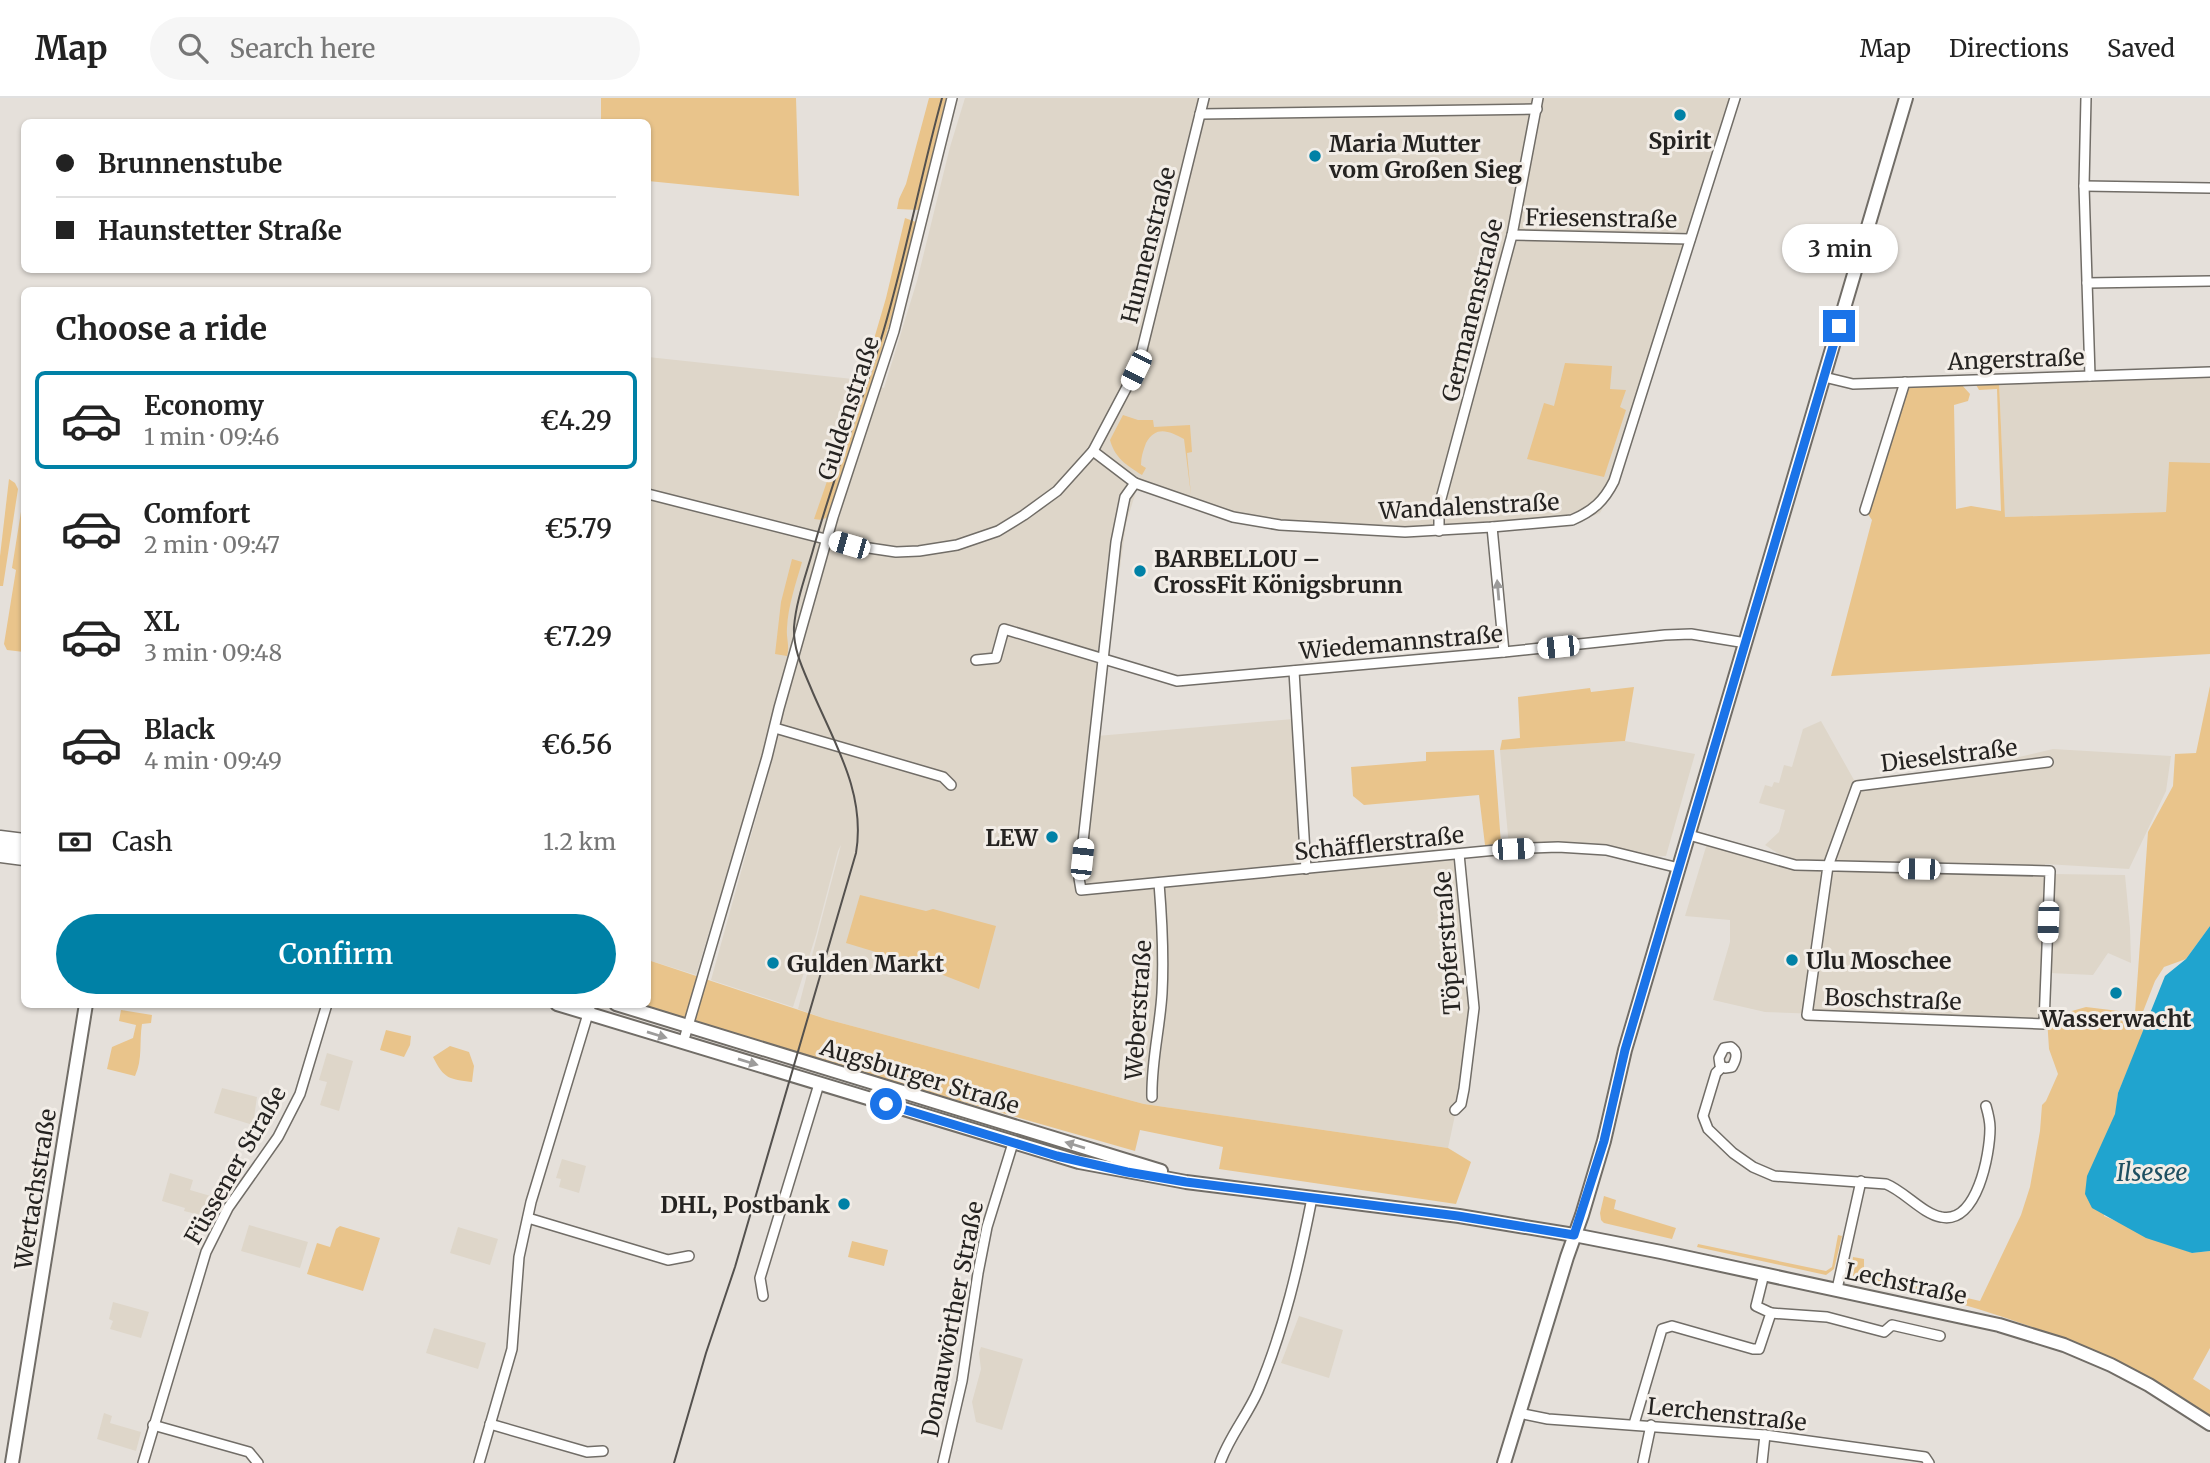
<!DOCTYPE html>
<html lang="en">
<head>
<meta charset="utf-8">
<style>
	:root { --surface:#fff; --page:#f6f6f6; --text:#222; --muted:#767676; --line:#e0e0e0; --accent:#0081a6 }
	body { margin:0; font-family:Merriweather,serif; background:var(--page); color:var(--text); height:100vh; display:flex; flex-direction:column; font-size:26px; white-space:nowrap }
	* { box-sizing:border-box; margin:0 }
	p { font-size:23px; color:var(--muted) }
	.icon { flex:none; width:38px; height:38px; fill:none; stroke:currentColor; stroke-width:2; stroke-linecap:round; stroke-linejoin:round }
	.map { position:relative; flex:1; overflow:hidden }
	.drawer { position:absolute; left:21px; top:189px; width:630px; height:721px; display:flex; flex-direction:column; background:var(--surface); border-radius:10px; box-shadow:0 2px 5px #0004 }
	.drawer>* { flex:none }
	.banner { position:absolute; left:21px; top:21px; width:630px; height:154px; border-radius:10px; box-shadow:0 2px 5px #0004; display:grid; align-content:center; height:154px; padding:0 35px; background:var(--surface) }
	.end { position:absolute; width:32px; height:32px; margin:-16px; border:9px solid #1a73e8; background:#fff; box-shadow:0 0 0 4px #fff }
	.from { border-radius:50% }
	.bubble { position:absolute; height:49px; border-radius:24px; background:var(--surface); box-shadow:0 2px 5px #0004; font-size:23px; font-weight:600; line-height:49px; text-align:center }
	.car { position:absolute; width:21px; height:42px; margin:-21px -10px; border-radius:9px; box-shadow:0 0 5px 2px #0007; background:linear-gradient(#fff 24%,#345 0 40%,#fff 0 76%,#345 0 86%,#fff 0) }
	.banner b { display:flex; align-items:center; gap:24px; height:66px; font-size:26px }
	.banner b+b { border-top:2px solid var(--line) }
	.banner i { width:18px; height:18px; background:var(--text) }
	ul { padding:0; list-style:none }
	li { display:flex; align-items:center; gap:21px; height:98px; margin:0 14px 10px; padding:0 21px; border:4px solid transparent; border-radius:10px }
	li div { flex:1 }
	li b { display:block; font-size:26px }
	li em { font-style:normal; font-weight:600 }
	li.on { border-color:var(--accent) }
	li>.icon { width:63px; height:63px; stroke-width:1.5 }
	h2 { padding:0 35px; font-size:32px; line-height:84px }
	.pay { display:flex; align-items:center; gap:18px; height:77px; padding:0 35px; font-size:26px }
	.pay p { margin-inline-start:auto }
	.primary-button { display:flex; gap:14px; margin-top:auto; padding:14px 35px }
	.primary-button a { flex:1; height:80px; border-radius:42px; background:var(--accent); color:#fff; font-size:28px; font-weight:600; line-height:80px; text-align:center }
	header { display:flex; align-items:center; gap:42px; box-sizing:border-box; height:98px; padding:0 35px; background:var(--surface); border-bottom:2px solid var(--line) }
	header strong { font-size:33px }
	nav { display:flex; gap:38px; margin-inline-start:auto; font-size:24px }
	.search { width:490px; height:63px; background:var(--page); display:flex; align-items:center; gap:18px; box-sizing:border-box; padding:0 24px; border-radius:38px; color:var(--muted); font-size:26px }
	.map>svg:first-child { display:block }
	.built { fill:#ded6c9 }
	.green { fill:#e9c48b }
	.water { fill:#20a4cf }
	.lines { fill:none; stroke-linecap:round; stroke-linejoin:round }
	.street-casing { stroke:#716d67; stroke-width:12 }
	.secondary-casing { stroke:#716d67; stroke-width:16 }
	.highway-casing { stroke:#716d67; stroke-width:19 }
	.street { stroke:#fff; stroke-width:9 }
	.secondary { stroke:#fff; stroke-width:12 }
	.highway { stroke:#fff; stroke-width:16 }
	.tram { stroke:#54514e; stroke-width:2 }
	.oneway { fill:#9d9c9b }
	.route { stroke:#1a73e8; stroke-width:9 }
	.poi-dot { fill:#0081a6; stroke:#f2ede7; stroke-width:2.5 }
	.labels { text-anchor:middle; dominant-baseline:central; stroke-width:6; stroke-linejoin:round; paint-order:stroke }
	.poi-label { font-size:23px; font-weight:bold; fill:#252321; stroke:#f2ede7; text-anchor:start }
	.street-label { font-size:23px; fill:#252321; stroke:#f2ede7 }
	.water-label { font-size:24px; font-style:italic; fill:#1f5062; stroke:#f2ede7 }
</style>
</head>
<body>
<header>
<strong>Map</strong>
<div class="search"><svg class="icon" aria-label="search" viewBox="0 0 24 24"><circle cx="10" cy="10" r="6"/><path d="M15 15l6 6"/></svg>Search here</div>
<nav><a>Map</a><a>Directions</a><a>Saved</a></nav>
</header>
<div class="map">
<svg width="2210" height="1365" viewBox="0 0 2210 1365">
	<rect width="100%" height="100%" fill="#e5e0da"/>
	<g class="built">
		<path d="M965,0h771l-117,381 -19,34 -27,11 -168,8 -170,-10 -98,-34 -11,36 -29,212 196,-17 12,150 154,-17 13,183 -24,113 -304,-44 -318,-85 -28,-10 43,-164 -3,6 -22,84 -23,72 -82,-27 68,-245 -9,-3 -74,243 -48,-15v-603l214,23 22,8 33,-107 33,-134z"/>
		<path d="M2210,277v88h-41l-3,49 -161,5 -6,-135z"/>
		<path d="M1821,623l33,59 127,-14 72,-17 118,7 -5,35 -37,78 -84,-5 -3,158 -277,-10 -52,-12 17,-58v-22l-45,-4 24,-79 86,26h31l-31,-2 -10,-3 -20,-13 14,-13 6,-22 -26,-7 6,-18 7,2 2,-5 5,1 5,-18 8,2 11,-38z"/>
		<path d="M1625,643l70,13 -29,102 -16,1 -52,-13 -42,-2 -47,4 -9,-96z"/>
		<path d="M2052,776l73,1 5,53 1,35 -23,-10 -15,22 -44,-2z"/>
		<path d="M327,955l26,8 -14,50 -19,-6 7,-23 -8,-2z"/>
		<path d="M222,990l35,9 -4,28 -39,-12z"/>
		<path d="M562,1061l24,7 -7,27 -20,-6 2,-8 -5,-1z"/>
		<path d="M170,1075l23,7 -3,10 24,7 -6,20 -24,-6 1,-3 -23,-7z"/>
		<path d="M249,1127l59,17 -8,26 -59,-17z"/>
		<path d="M458,1129l40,12 -8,26 -40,-12z"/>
		<path d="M113,1204l36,10 -8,26 -31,-9 3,-8 -4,-2z"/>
		<path d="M1299,1218l44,14 -14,48 -48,-15z"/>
		<path d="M434,1230l52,15 -8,26 -52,-16z"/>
		<path d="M981,1249l42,12 -21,71 -26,-8 -4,-20 9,-33 -2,-16z"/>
		<path d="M104,1315l8,3 -2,7 31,9 -5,19 -39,-12z"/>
	</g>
	<g class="green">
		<path d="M601,0h195l3,98 -151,-15v-59h-47z"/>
		<path d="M929,0h17l-27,112 -22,-1 2,-10 7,-15z"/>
		<path d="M905,120l11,4c-22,100 -57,197 -89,295l-5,3 -8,-1 48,-139 24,-82z"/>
		<path d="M1565,265l47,3 -2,23 16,1 -6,17 6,3 -22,67 -77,-18 17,-56 10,3z"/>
		<path d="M1999,284l6,135 161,-5 3,-50 41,1v191l-379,22 41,-156 -7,-10 42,-127 54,1 9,10 -2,7 -14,4 2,104 15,-3 30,5 -4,-122 -18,1 -4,-7z"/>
		<path d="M1123,317l15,5h15l1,7 36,-2 2,27 -5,1 4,42 -7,-56c-15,-8 -28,-14 -38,4 -3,8 -5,14 -5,22l5,3 -4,7c-16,-10 -27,-17 -32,-35z"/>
		<path d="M9,381l6,4 3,6 -15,97h-3v-30z"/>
		<path d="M24,395v159l-17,-2 -3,-6 12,-74 -4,-2z"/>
		<path d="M792,461l10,3c-6,21 -14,44 -15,66 -1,10 3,18 0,28l-12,-2 6,-52z"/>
		<path d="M2210,588v240l-24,33 -22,8 -9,14 -18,46 7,4 -26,62 -14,123 88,37 18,-2v97l-17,31 17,11v26c-69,-51 -150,-81 -232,-107 -38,-12 -81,-18 -120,-27l-7,-8 2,-17 11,2v15l116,27 41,-86 9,-28 10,-56 2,-26 4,-4 12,-27 -9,-25 -2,-31 39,-11 49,6 13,-181 25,-46 2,-32 21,-1z"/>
		<path d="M1634,589l-9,54 -125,9 2,-10 18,-2 -2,-41 72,-9 1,4z"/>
		<path d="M1494,652l7,94 -16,1 -6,-50 -115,10 -11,-9 -2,-29 75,-6v-9z"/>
		<path d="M860,797l66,16 7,-2 63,17 -17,63 -67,-26 -66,-20z"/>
		<path d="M648,862l178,59 318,85 304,44 23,14 -15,42 -237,-35 4,-22 -83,-17 -5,21 -308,-88 -193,-58 14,-1z"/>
		<path d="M121,912l31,5 -1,8 -9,1c-3,18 1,35 -7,52l-28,-7 5,-22 21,-9 3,-13 -17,-4z"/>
		<path d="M386,932l25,6 -1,9 -6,12 -24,-7z"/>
		<path d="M450,948l19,6 5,14 -2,16c-23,-3 -28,-3 -39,-25z"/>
		<path d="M1604,1098l12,4 -2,9 62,19 -4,11 -68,-16 -3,-3 -1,-7z"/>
		<path d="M340,1128l40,12 -17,53 -56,-17 10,-31 13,4 6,-18z"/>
		<path d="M1838,1137l4,1 -8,33 -8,6 -129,-28 1,-3 128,27 6,-4z"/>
		<path d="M852,1143l36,9 -4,16 -36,-9z"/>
	</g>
	<path class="water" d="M2210,828v325l-18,2 -46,-15 -54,-30 -7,-14 2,-18 28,-62 3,-21 47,-117 21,-17z"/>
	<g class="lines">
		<g class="street-casing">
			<g id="street">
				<path d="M2086,0l-2,88 6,190"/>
				<path d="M1200,16l337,-5"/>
				<path d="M2084,88l126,2"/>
				<path d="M1512,137l178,4"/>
				<path d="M2087,185l123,-2"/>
				<path d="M1824,279l29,7 357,-12"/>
				<path d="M1093,353l42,32 98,34 47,8 125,7 87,-5 80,-7c21,-9 32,-19 42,-39l121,-383"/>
				<path d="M1135,385l-10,14 -9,45 -37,336 2,12 426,-41 51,-2 48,3 73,18"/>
				<path d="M648,396l201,51 47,7 23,-1 38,-6 41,-14 26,-16 33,-24 36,-40 45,-85 66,-268"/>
				<path d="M1865,412l40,-128"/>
				<path d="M1492,429l12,125"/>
				<path d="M1439,433v-25l73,-271 26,-137"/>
				<path d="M976,562l20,-2 8,-29 173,52 327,-29 161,-17 26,-1 55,9"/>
				<path d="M1294,573l12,198"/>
				<path d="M775,630l168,49 8,8"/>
				<path d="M1689,737l106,30 255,6 -6,153 -237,-9 21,-149 29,-80 191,-24"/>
				<path d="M683,945l84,-286 12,-49 54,-191 61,-186 58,-233"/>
				<path d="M1731,949c8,5 5,13 1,20l-7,1 -5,-3 -1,-7 5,-10z"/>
				<path d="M1722,969l-6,6 -13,43 5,13 25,24 20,14 21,9 112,8c18,7 37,30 55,33 36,8 49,-63 49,-89 0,-7 -2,-15 -4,-22"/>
				<path d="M1152,999c-1,-35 8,-69 10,-104 2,-37 0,-73 -3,-110"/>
				<path d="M1455,1012l6,-6 3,-15 10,-81 -15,-154"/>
				<path d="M528,1120l140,42 21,-4"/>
				<path d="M1837,1191l24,-108"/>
				<path d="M763,1198l-3,-18 59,-194"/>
				<path d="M1771,1215l56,4 57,15 8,-7 48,11"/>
				<path d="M1519,1315l29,6 217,16 160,22 4,6"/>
				<path d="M490,1326l97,28 16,-1"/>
				<path d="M1634,1326l28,-95 10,-3 81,23h6l12,-36 -15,-7 8,-32"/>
				<path d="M153,1327l96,27 9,11"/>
				<path d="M143,1365l63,-211 22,-44 50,-71 22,-43 27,-90"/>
				<path d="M479,1365l33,-114 7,-92 12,-55 60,-198"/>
				<path d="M943,1365l19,-82 16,-108 9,-46 26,-84"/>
				<path d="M1220,1365c9,-26 27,-47 38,-72 26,-61 41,-127 54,-193"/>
				<path d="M1643,1365l8,-38"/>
				<path d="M1762,1365l3,-28"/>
			</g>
		</g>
		<g class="secondary-casing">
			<g id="secondary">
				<path d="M557,906l522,158 107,20 273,34 115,19 87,17 338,73 65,20 47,20 38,20 61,39"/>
				<path d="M616,906l545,167"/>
				<path d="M12,1365l74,-459"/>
				<path d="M1504,1365l63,-206 15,-42 22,-74 21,-91 281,-952"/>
			</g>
		</g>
		<g class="highway-casing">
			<g id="highway">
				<path d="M0,741l24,3"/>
				<path d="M0,756l24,3"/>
			</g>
		</g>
		<use href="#street" class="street"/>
		<use href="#secondary" class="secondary"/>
		<use href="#highway" class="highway"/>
		<path class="tram" d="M674,1365l32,-110 29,-86 121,-414c10,-59 -21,-109 -43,-160 -9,-22 -20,-42 -19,-66 2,-26 12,-52 19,-77 19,-68 44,-134 65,-201 26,-82 41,-168 64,-251"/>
	</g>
	<defs><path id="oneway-solid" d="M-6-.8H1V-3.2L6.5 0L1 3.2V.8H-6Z" transform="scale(1.75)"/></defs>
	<g class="oneway">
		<use href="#oneway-solid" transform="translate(1498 492) rotate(-95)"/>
		<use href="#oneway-solid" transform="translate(657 937) rotate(17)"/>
		<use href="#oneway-solid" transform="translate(748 964) rotate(17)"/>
		<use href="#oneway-solid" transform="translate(1075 1047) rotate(-163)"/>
	</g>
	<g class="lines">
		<path class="route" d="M886,1006l171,52 70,16 59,10 272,34 116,19 30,-94 21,-91 214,-724"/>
	</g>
	<g class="poi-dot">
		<circle cx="1680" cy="17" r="7"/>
		<circle cx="1315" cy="58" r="7"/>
		<circle cx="1140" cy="473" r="7"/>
		<circle cx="1052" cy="739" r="7"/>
		<circle cx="1792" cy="862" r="7"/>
		<circle cx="773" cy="865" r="7"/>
		<circle cx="2116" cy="895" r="7"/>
		<circle cx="844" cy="1106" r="7"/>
	</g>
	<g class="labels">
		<g class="poi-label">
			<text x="1680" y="42" text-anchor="middle">Spirit</text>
			<text x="1329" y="45">Maria Mutter<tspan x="1329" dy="26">vom Großen Sieg</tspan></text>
			<text x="1154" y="460">BARBELLOU –<tspan x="1154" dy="26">CrossFit Königsbrunn</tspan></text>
			<text x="1038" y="739" text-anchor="end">LEW</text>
			<text x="1806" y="862">Ulu Moschee</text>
			<text x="787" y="865">Gulden Markt</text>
			<text x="2116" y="920" text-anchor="middle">Wasserwacht</text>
			<text x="830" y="1106" text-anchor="end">DHL, Postbank</text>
		</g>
		<g class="street-label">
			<text transform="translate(1601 120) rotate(1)">Friesenstraße</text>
			<text transform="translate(1148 147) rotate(-76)">Hunnenstraße</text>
			<text transform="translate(1472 212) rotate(-76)">Germanenstraße</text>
			<text transform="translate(2016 261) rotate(-2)">Angerstraße</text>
			<text transform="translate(848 310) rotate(-72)">Guldenstraße</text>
			<text transform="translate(1469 408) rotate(-3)">Wandalenstraße</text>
			<text transform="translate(1401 544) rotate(-5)">Wiedemannstraße</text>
			<text transform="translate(1949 657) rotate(-7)">Dieselstraße</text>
			<text transform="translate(1379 745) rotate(-6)">Schäfflerstraße</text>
			<text transform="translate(1447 845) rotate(-94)">Töpferstraße</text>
			<text transform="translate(1893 901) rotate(2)">Boschstraße</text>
			<text transform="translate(1138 912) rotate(-86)">Weberstraße</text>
			<text transform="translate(920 978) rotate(17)">Augsburger Straße</text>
			<text transform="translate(235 1067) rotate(-60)">Füssener Straße</text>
			<text transform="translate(35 1091) rotate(-81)">Wertachstraße</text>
			<text transform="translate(1906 1185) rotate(12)">Lechstraße</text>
			<text transform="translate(952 1221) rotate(-79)">Donauwörther Straße</text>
			<text transform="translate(1727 1316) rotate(6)">Lerchenstraße</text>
		</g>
		<g class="water-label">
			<text x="2152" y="1074">Ilsesee</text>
		</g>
	</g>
</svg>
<i class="end from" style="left:886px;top:1006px"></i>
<i class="end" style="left:1839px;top:228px"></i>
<div class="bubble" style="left:1782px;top:126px;width:116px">3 min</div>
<i class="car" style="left:1136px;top:272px;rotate:206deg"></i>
<i class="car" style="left:849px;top:447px;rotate:286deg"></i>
<i class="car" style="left:1558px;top:549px;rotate:264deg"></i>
<i class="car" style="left:1513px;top:751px;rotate:88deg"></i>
<i class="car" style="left:1082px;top:761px;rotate:6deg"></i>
<i class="car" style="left:1919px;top:771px;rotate:271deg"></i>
<i class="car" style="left:2048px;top:824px;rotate:182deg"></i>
<div class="banner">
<b><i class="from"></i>Brunnenstube</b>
<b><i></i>Haunstetter Straße</b>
</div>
<section class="drawer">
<h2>Choose a ride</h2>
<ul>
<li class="on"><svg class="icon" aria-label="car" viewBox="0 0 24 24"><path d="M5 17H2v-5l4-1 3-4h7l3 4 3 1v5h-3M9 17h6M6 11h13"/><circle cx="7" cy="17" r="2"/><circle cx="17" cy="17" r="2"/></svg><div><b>Economy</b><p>1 min · 09:46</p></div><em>€4.29</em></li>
<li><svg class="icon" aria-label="car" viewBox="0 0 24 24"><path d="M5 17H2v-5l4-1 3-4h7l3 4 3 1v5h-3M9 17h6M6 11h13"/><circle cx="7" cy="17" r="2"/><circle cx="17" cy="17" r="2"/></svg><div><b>Comfort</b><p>2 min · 09:47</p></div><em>€5.79</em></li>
<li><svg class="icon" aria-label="car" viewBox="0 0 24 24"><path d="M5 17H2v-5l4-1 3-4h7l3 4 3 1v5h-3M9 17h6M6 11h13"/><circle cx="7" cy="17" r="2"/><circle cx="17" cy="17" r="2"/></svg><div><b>XL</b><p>3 min · 09:48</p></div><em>€7.29</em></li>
<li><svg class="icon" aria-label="car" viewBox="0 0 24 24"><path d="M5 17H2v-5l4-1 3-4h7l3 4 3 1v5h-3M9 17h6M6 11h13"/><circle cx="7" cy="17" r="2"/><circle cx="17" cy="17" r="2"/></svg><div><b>Black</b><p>4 min · 09:49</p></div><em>€6.56</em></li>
</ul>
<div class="pay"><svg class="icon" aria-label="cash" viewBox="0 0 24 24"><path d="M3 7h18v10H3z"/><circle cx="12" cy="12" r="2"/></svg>Cash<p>1.2 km</p></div>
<div class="primary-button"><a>Confirm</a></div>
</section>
</div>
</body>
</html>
